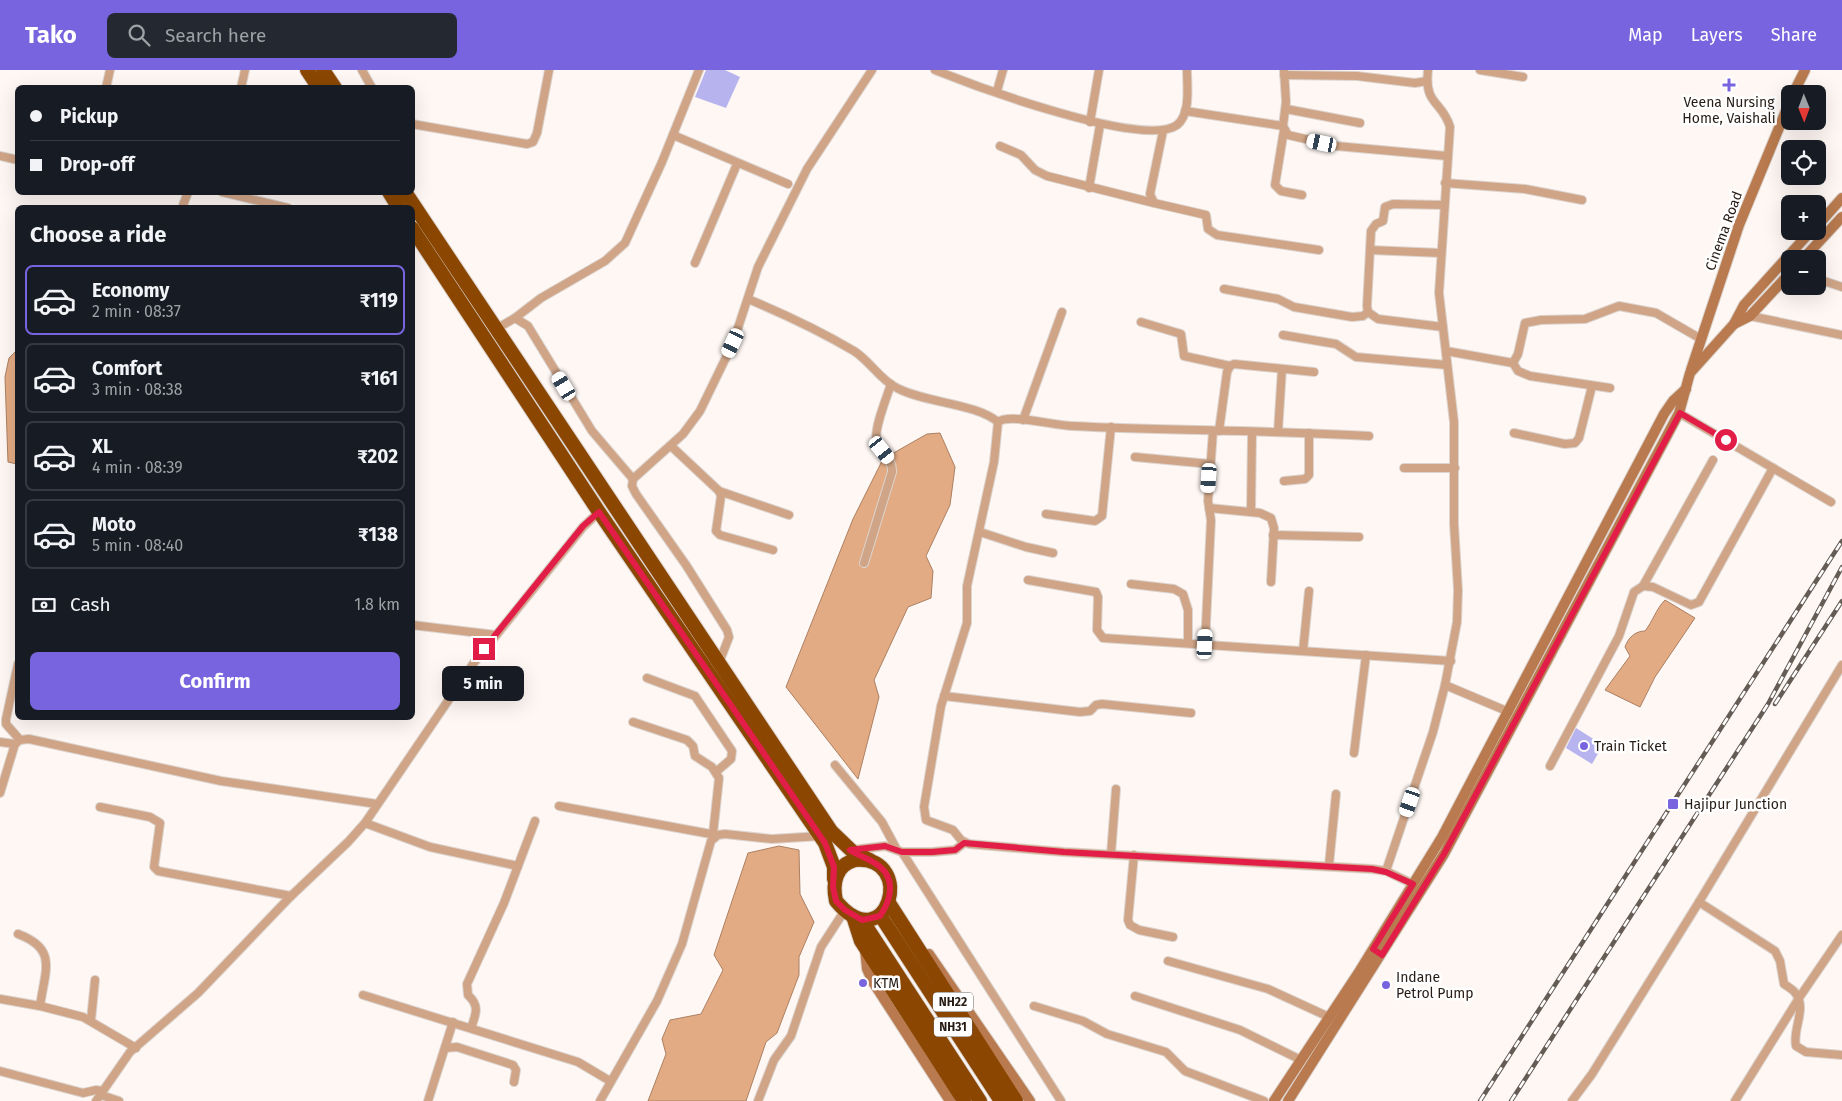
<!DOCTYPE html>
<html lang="en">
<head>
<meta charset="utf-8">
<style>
	:root { --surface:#171b24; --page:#242831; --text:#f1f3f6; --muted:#9ea1a6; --line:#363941; --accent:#7864de }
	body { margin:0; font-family:"Fira Sans",sans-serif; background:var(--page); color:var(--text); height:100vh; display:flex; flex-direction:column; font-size:19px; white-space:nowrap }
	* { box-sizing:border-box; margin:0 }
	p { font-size:16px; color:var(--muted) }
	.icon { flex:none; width:28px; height:28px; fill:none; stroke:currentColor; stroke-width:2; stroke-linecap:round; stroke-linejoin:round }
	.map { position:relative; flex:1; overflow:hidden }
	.panel { position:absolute; left:15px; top:135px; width:400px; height:515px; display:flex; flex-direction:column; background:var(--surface); border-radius:8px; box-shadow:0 5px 20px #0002 }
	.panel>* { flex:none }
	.guide { position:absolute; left:15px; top:15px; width:400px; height:110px; border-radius:8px; box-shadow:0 5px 20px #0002; display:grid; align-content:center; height:110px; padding:0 15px; background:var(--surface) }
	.needle { width:32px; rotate:179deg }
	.buttons { position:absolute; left:1781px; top:15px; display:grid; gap:10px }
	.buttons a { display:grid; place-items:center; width:45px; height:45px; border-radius:8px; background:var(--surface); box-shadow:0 5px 20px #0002; font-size:25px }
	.end { position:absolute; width:22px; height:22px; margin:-11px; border:6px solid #e11d48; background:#fff; box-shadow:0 0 0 2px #fff }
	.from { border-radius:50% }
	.bubble { position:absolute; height:35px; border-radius:8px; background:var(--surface); box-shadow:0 5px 20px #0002; font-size:16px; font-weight:700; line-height:35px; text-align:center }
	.car { position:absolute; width:15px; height:30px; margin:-15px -8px; border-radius:6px; box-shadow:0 0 4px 1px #0007; background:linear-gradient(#fff 24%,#345 0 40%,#fff 0 76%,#345 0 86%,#fff 0) }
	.guide b { display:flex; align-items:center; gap:18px; height:48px; font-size:19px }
	.guide b+b { border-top:1px solid var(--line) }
	.guide i { width:12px; height:12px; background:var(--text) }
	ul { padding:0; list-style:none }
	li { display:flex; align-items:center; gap:15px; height:70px; margin:0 10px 8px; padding:0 5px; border:2px solid var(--line); border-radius:8px }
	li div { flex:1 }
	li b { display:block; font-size:19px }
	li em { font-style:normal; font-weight:700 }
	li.active { border-color:var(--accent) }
	li>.icon { width:45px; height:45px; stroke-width:1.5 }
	h2 { padding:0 15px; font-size:22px; line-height:60px }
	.pay { display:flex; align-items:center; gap:12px; height:55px; padding:0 15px; font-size:19px }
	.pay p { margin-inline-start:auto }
	.action { display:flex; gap:10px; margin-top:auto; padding:10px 15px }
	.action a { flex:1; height:58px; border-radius:8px; background:var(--accent); color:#fff; font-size:20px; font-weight:700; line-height:58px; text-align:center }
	header { display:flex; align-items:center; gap:30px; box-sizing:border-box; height:70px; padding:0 25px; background:var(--accent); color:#fff }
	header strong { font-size:24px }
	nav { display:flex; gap:28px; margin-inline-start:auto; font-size:18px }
	.search { width:350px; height:45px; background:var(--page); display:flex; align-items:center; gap:12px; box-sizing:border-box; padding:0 18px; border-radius:8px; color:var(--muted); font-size:19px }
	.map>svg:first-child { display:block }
	.water { fill:#e3ab84; stroke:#ab8063 }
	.building { fill:#b7b3ef }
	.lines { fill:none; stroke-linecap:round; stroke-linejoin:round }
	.street-casing { stroke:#dcd4cf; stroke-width:10 }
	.secondary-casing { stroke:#dcd4cf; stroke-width:12 }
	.highway-casing { stroke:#dcd4cf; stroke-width:16 }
	.street { stroke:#d0a587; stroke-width:8 }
	.secondary { stroke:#b87a4e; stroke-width:10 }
	.highway { stroke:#8b4702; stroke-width:14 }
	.rail-casing { stroke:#665c56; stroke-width:4.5 }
	.rail { stroke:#fff; stroke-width:2.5; stroke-dasharray:8; stroke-linecap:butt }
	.route { stroke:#e11d48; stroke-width:6 }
	.poi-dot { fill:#7864de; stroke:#fff; stroke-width:2 }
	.labels { text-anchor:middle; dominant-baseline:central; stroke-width:5; stroke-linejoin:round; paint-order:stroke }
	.shield { fill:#fff; stroke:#68605b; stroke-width:1 }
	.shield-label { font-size:12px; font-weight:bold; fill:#271c15 }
	.poi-label { font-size:14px; fill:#271c15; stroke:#fff; text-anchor:start }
	.street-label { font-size:14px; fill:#271c15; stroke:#fff }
</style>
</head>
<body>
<header>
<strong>Tako</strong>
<div class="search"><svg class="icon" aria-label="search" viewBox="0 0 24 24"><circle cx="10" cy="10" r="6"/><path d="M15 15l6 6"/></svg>Search here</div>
<nav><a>Map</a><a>Layers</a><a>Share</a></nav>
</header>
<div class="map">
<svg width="1842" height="1031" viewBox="0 0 1842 1031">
	<rect width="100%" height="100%" fill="#fef7f3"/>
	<g class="water">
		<path d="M17,280v114l-9,-2 -3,-85 4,-19z"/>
		<path d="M940,363l15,34 -5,38 -24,51 7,15 -2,27 -23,9 -34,73 5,17 -21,82 -72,-92 67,-168 30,-60 44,-25z"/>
		<path d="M1665,530l30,18 -40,59 -15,30 -35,-17 25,-34 -5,-9c3,-9 10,-16 20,-16 8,-10 11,-22 20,-31z"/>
		<path d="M779,776l20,4 1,44 14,28 -15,35v18l-22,58 -11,9 -20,59h-98l18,-47 -4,-15 8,-19 31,-6 22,-44 -9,-15 34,-102z"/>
	</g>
	<g class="building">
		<path d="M706,0h19l15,7 -14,31 -31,-11z"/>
		<path d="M1576,658l27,17 -11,19 -26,-16z"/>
	</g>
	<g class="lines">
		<g class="street-casing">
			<g id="street">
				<path d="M362,0l10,18"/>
				<path d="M935,0c40,16 209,79 242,55 14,-11 10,-39 10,-55"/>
				<path d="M1284,0l2,32 -3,24 5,9 48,11 111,10"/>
				<path d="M1480,0l43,7"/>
				<path d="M1284,5l73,1 58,7 12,-2"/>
				<path d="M106,18l4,-18"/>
				<path d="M241,18l4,-18"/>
				<path d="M997,21l6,-21"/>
				<path d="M1286,39l74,14"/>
				<path d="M1185,41l98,15"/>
				<path d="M1090,52l9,-52"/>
				<path d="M412,54l115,20 6,-2 4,-9 12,-63"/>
				<path d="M1284,60l-9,55 6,6 21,4"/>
				<path d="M1163,61l-13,63 4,9 52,12 2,14 9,6 102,15"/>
				<path d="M673,65l115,49"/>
				<path d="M1000,76l21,9 14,15 12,6 107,27"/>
				<path d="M0,86l18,4"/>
				<path d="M1445,113l80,6 57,11"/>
				<path d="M1089,118l11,-63"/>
				<path d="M222,122l66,16"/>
				<path d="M182,138l6,-16"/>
				<path d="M1370,180l71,3"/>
				<path d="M695,193l42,-99"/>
				<path d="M1818,209l24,8"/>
				<path d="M1224,219l54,10 16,8 58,10 11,-1 5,-4"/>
				<path d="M748,229c36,15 72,32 106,52 16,10 26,29 43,37 28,15 78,15 101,34l-4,40 -27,124v37l-26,83 -17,101 2,13 27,10 8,10 8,4 95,8 308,17 14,2 27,13"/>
				<path d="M1750,246l92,19"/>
				<path d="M515,248l26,-20 64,-37 20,-18 37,-81 37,-92"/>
				<path d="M1141,252l40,12 3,22 46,10"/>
				<path d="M1443,257l-65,-8 -10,-7 -1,-6 4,-75 5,-7 7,-3 2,-14 8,-3 51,1"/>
				<path d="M496,259l19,-11 13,8 64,105 41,48"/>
				<path d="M1283,265l53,9 20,13 91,8"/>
				<path d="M1446,281l67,12 5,-9 7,-31 16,-3 44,-1 34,-13 37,7 45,26"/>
				<path d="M1513,293l5,8 12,5 80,12"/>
				<path d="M1679,343l152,89"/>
				<path d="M1023,350l39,-108"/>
				<path d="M998,352c12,-9 57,4 74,4 99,5 198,4 297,10"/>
				<path d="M1219,361l8,-59 3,-6 4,-2 80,8"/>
				<path d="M1278,362l4,-63"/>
				<path d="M1514,363l51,11 10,-1 4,-5 13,-52"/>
				<path d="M671,376l48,45 2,5 -5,35 4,4 53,15"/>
				<path d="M1135,387l75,7"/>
				<path d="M1404,398h51"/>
				<path d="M1284,411l21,-2 4,-4v-42"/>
				<path d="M719,421l70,24"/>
				<path d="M1209,438l51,5 11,5 3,10 -3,54"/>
				<path d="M1251,442l1,-80"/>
				<path d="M1046,444l49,7 7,-5 9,-89"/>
				<path d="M980,462l46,15 27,6"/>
				<path d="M1273,465l86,2"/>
				<path d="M864,493l28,-91c1,-13 -11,-19 -15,-31 -4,-11 10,-44 14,-57"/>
				<path d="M1028,510l68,12 2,5 -1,33 6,8 348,23"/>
				<path d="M1131,514l43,5 9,5 5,16v33"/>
				<path d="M1643,516l70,-126"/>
				<path d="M412,555l84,10"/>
				<path d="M1205,574l6,-124 -3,-19 5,-70"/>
				<path d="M1303,581l6,-60"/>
				<path d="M719,593l10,-26 -2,-7 -41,-65 -50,-71 -4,-8 1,-7 50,-45 17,-23 33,-68 25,-76 49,-98 65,-99"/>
				<path d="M18,594l-12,55v5l14,16"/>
				<path d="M647,608l48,18 37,55 -1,8 -15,13"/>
				<path d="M1445,615l64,27"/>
				<path d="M944,626l136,16 10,-1 6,-6 6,-1 89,9"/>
				<path d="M633,652l54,18 6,6 2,10 17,11 7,11 -6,56"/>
				<path d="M0,672l15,2"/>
				<path d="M1354,683l12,-98"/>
				<path d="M835,695l47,57 15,28"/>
				<path d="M1550,696l69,-130 15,-44 9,-6 10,1 38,18 8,-3 74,-134"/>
				<path d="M0,723l15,-49 5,-4 9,-1 192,42 156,23"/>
				<path d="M559,736l157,29"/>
				<path d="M100,737l50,10 10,6 -6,44 4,4 133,25"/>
				<path d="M365,753l65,24 88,19"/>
				<path d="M852,780l33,-4 17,6h30l23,-2 9,-7"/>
				<path d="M902,782l159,249"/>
				<path d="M1111,784l5,-65"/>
				<path d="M1134,785l-6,65 2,5 9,5 34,7"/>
				<path d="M1329,795l7,-71"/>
				<path d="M1386,801l47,-139 12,-47 12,-63 1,-32 -4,-66v-102l-15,-129 11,-166c-8,-27 -26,-21 -22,-57"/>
				<path d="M1699,832l76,49 5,10 4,23c4,3 10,6 12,10 11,15 -4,36 0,52l10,6 36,3"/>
				<path d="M18,864c40,15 27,36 22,72"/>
				<path d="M1168,891l100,28 61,28"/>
				<path d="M363,925l215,67 32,19"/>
				<path d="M1135,926l105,34 61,30"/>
				<path d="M0,929l40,7 43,11 53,31"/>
				<path d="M1034,936l49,15 24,13 59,18 19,19 79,30"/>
				<path d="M91,950l4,-40"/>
				<path d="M471,958c5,-14 9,-22 -3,-33l-1,-11 37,-81 31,-82"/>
				<path d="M445,978l12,-1 56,18 3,5 -2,12"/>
				<path d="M0,1001l83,22 13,-3 7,1"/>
				<path d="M101,1025l18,6"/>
				<path d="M96,1031l34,-49 68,-59 93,-97 57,-54 17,-19 108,-159 110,-137 16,-15"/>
				<path d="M428,1031l25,-79"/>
				<path d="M600,1031l57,-100 25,-57 29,-103 7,-6 7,-1 47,5 49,-3"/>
				<path d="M758,1031l16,-41 17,-24 30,-89 24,-37"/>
				<path d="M1572,1031l20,-27 107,-172 143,-237"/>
				<path d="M1735,1031l64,-103 43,-63"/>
			</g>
		</g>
		<g class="secondary-casing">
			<g id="secondary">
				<path d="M1793,24l12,-24"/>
				<path d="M1818,155l24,-27"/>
				<path d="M1803,189l39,-42"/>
				<path d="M1734,254l16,-8 40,-43"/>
				<path d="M1691,300l48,-145 51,-124"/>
				<path d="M865,879l2,20 6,13 77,119"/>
				<path d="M929,884l101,147"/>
				<path d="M1274,1031l85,-129 83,-135 222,-423 9,-13 13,-12"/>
				<path d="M1288,1031l156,-247 235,-441 11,-40 44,-49 10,-19 67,-74"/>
			</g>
		</g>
		<g class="highway-casing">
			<g id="highway">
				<path d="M307,0l12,18"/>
				<path d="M323,0l12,18"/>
				<path d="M389,122l10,16"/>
				<path d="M405,122l426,639 22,21 17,8"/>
				<path d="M412,158l187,284 226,331 9,24v12"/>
				<path d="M855,790c63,-5 32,102 -19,41 -4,-18 0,-36 19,-41z"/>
				<path d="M889,833l127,198"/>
				<path d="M880,845l121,186"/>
				<path d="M853,846l8,25 103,160"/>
				<path d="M862,850l118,181"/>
			</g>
		</g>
		<use href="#street" class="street"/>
		<use href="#secondary" class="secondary"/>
		<use href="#highway" class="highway"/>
		<g class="rail-casing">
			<g id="rail">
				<path d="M1775,634l67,-103"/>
				<path d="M1480,1031l362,-560"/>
				<path d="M1511,1031l257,-397 74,-137"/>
			</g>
		</g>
		<use href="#rail" class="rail"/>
	</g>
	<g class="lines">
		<path class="route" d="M484,579l99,-123 16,-14 226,331 9,24 -1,20 3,14 9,9 17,10 18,-4c11,-16 16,-37 -1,-50 -9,-7 -20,-10 -29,-16l35,-4 17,6h30l23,-2 9,-7 100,9 308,17 14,3 27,12 -40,65 9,6 62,-101 236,-441 46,27"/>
	</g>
	<g class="poi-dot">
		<path d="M1726.5 7.5h5v5h5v5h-5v5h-5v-5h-5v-5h5z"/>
		<circle cx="1584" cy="676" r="5"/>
		<rect x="1667" y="728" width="12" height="12" rx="2.5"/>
		<circle cx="863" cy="913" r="5"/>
		<circle cx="1386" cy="915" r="5"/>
	</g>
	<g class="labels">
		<g class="shield">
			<rect x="933" y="922.5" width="40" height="19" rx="4"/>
			<rect x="934" y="947.5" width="38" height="19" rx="4"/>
		</g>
		<g class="shield-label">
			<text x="953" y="932">NH22</text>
			<text x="953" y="957">NH31</text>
		</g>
		<g class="poi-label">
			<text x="1729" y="32" text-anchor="middle">Veena Nursing<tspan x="1729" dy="16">Home, Vaishali</tspan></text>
			<text x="1594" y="676">Train Ticket</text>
			<text x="1684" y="734">Hajipur Junction</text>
			<text x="1396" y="907">Indane<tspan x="1396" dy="16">Petrol Pump</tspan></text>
			<text x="873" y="913">KTM</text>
		</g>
		<g class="street-label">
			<text transform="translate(1724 161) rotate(-70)">Cinema Road</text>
		</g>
	</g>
</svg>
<div class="buttons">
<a><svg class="needle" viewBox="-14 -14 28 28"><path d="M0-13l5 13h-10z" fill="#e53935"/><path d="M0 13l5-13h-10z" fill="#9ea1a6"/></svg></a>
<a><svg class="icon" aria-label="locate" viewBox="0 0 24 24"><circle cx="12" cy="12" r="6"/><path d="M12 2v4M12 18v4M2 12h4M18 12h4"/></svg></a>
<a>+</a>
<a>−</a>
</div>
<i class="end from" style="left:1726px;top:370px"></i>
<i class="end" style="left:484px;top:579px"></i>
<div class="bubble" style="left:442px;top:596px;width:82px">5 min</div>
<i class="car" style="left:1322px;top:73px;rotate:282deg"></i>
<i class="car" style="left:733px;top:273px;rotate:205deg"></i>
<i class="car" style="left:564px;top:316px;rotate:329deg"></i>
<i class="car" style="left:882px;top:380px;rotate:141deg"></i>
<i class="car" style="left:1209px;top:408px;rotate:184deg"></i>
<i class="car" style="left:1205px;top:574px;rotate:3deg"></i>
<i class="car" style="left:1410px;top:732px;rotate:199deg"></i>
<div class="guide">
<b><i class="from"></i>Pickup</b>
<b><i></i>Drop-off</b>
</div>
<section class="panel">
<h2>Choose a ride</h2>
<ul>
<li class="active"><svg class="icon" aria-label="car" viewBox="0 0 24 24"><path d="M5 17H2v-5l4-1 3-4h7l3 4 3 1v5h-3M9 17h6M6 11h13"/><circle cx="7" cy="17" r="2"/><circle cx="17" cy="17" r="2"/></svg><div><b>Economy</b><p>2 min · 08:37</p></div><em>₹119</em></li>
<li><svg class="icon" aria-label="car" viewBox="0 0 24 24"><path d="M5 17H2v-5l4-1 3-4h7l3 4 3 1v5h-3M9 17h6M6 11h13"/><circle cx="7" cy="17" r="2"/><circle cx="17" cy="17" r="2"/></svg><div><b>Comfort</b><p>3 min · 08:38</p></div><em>₹161</em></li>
<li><svg class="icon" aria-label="car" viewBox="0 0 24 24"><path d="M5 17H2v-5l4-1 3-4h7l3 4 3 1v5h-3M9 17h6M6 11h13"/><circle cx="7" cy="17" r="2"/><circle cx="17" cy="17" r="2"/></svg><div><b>XL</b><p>4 min · 08:39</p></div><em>₹202</em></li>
<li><svg class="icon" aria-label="car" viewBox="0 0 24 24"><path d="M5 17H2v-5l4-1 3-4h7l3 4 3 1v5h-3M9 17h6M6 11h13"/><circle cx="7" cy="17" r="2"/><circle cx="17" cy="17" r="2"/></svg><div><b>Moto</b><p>5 min · 08:40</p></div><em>₹138</em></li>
</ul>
<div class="pay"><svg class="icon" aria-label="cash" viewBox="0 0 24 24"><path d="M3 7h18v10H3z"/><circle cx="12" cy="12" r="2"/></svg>Cash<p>1.8 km</p></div>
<div class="action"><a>Confirm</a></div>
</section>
</div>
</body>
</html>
